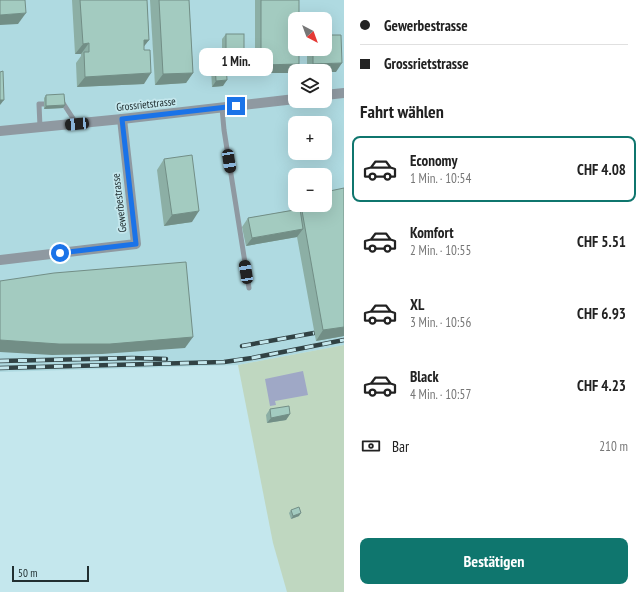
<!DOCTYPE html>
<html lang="de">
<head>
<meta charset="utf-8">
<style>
	:root { --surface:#fff; --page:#f2f2f2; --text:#222; --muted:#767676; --line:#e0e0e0; --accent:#0f766e }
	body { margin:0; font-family:"PT Sans Narrow",sans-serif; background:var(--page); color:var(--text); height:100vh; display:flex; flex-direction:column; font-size:15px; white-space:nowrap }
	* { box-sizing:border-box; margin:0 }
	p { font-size:13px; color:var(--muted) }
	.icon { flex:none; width:22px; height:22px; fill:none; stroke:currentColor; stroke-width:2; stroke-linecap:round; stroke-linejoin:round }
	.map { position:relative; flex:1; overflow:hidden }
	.drawer { display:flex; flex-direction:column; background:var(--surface); width:300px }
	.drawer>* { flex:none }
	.banner { display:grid; align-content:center; height:88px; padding:0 16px; background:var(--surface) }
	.needle { width:26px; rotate:139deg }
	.controls { position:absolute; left:288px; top:12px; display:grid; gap:8px }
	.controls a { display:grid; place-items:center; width:44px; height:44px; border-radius:8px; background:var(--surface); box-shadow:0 4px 16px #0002; font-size:20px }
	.scale { position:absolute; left:12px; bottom:10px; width:77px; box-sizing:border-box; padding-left:4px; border:2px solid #212f31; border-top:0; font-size:11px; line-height:14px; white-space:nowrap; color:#212f31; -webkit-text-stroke:3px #c4e7ed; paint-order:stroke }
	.end { position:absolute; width:18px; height:18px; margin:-9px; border:5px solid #1a73e8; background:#fff; box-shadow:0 0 0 2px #fff }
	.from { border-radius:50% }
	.bubble { position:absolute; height:28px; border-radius:8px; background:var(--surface); box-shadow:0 4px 16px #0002; font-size:13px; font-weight:600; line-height:28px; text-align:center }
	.car { position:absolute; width:12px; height:24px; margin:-12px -6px; border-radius:5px; box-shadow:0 0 3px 1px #0007; background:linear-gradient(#222 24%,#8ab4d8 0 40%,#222 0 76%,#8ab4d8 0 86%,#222 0) }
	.banner b { display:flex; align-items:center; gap:14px; height:38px; font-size:15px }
	.banner b+b { border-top:1px solid var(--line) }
	.banner i { width:10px; height:10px; background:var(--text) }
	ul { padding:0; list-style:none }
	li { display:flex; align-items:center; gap:12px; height:66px; margin:0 8px 6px; padding:0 8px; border:2px solid transparent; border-radius:8px }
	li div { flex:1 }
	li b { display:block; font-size:15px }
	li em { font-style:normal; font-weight:600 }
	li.selected { border-color:var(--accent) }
	li>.icon { width:36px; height:36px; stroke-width:1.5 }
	h2 { padding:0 16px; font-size:18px; line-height:48px }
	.pay { display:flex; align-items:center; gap:10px; height:44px; padding:0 16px; font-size:15px }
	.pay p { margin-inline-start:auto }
	.action { display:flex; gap:8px; margin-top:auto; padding:8px 16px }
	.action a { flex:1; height:46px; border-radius:8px; background:var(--accent); color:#fff; font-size:16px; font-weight:600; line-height:46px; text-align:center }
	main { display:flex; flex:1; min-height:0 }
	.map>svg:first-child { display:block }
	.built { fill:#afdae1; fill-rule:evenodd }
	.green { fill:#bfd7c0 }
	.water { fill:#9fa8c6 }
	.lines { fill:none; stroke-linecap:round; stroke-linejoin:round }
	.service { stroke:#8f99a1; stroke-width:5 }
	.minor { stroke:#8f99a1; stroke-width:10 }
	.tertiary { stroke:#8f99a1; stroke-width:10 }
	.rail-casing { stroke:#314244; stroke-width:4.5 }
	.rail { stroke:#c4e7ed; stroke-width:3; stroke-dasharray:9; stroke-linecap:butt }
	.wall { fill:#8cafa5 }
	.shaded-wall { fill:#728e86 }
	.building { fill:#a3cbc0; stroke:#728e86 }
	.route { stroke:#1a73e8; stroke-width:5 }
	.labels { text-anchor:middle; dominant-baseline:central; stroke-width:3.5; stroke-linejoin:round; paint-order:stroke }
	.street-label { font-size:11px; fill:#212f31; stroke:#c4e7ed }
</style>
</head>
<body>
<main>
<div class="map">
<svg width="344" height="592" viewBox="0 0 344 592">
	<rect width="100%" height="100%" fill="#c4e7ed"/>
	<path class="built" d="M0,0h344v345l-106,20 -238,7zM295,19h30v30h-30zM295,71h30v30h-30zM295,123h30v30h-30zM295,175h30v30h-30z"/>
	<path class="green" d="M344,345v247h-57l-14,-49 -35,-178z"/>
	<path class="water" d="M303,371l5,24 -33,6 1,4 -6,1 -5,-27z"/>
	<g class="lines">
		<g class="service">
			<path d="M63,103l13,20"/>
			<path d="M222,108l2,22 25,158"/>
			<path d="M40,127l-1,-23h5"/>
		</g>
		<path class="minor" d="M0,260l136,-16 -14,-125"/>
		<g class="tertiary">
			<path d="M325,95l19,-2"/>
			<path d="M0,131l122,-12 173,-20"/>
		</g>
		<g class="rail-casing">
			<g id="rail">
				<path d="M242,346l72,-13"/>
				<path d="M0,361l132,-3 34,1"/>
				<path d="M0,368l224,-6 28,-4 92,-18"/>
			</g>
		</g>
		<use href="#rail" class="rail"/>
	</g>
	<g class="wall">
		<path d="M72,0h75l2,40 -5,6v38l-67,3 -1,-24 5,-7v-2h-6z"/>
		<path d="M150,0h39l4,73 -7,10 -31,2z"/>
		<path d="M255,0h44l-6,73h-38z"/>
		<path d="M226,34l14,26h-18v-21z"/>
		<path d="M307,49h18l11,23 -11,-1h-18z"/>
		<path d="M215,63l8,23 -11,1 -1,-18z"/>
		<path d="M46,95l17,13 -19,1v-11z"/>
		<path d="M164,159l28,63 -28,4 -7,-56z"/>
		<path d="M344,188v148l-28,5 -19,-104 -51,9 -4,-19 6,-9 45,-8 -1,-3 3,-4v2h30z"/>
		<path d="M270,409l20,5 -4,6 -19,3 -1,-8z"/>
		<path d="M291,510l8,6 -8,3 -2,-6z"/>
	</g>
	<g class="shaded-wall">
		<path d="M26,13l-8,11 -18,1v-10z"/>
		<path d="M144,40h5l-8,10z"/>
		<path d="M89,43l-8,11h-6l8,-10z"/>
		<path d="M226,54h18l-4,6h-18z"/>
		<path d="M342,63l-6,9h-11v-1h-17l5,-7z"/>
		<path d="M299,64l-6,9h-38l6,-8z"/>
		<path d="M151,73l-7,11 -67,3 8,-10z"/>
		<path d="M193,73l-7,10 -31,2 8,-11z"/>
		<path d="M227,80l-4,6 -11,1 4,-6z"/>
		<path d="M0,100h4l-4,5z"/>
		<path d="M65,105l-2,3 -19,1 2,-3z"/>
		<path d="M199,211l-7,11 -28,4 8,-11z"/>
		<path d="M303,229l-6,8 -51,9 6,-8z"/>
		<path d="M344,327v9l-28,5 7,-11z"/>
		<path d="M193,337l-8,11 -83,6 -50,1 -52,-3v-12z"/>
		<path d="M290,414l-4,6 -19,3 4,-5z"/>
		<path d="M301,513l-2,3 -8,3 2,-3z"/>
	</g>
	<g class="building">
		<path d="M0,0h25l1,13 -26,2z"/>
		<path d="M80,0h67l2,40h-5v10h6l1,23 -66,4 -1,-25h5v-9l-6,1z"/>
		<path d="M159,0h30l4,73 -30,1z"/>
		<path d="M261,0h38v19h-4v30h4v15l-38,1z"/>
		<rect x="226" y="34" width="18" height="20"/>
		<path d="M325,35h16l1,28 -29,1v-15h12z"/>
		<path d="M226,62l1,18 -11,1 -1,-18z"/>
		<path d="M3,71l1,29h-4v-28z"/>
		<path d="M64,94l1,11 -19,1v-11z"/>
		<path d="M192,155l7,56 -27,4 -8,-56z"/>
		<path d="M344,188v139l-21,3 -22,-125h24v-13z"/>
		<path d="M300,209l3,20 -51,9 -4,-20z"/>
		<path d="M186,262l7,75 -83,7h-51l-59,-4v-59l54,-8z"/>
		<path d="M289,406l1,8 -19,4 -1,-9z"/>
		<path d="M299,507l2,6 -8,3 -2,-6z"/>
	</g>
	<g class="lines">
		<path class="route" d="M60,253l76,-9 -14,-125 114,-13"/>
	</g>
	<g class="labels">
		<g class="street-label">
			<text transform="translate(146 104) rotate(-6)">Grossrietstrasse</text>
			<text transform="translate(119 203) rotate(-97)">Gewerbestrasse</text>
		</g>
	</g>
</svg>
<div class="controls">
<a><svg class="needle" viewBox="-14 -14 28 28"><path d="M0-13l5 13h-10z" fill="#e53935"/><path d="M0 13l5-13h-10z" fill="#767676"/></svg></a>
<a><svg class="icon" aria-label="layers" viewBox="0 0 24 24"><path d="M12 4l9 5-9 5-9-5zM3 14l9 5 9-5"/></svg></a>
<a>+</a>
<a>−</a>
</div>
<div class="scale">50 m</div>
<i class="end from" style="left:60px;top:253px"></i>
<i class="end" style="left:236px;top:106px"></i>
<div class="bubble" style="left:199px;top:48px;width:74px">1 Min.</div>
<i class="car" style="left:77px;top:124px;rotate:265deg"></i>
<i class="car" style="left:229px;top:161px;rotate:171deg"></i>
<i class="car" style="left:246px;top:272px;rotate:351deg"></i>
</div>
<section class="drawer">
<div class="banner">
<b><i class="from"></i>Gewerbestrasse</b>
<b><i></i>Grossrietstrasse</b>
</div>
<h2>Fahrt wählen</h2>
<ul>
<li class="selected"><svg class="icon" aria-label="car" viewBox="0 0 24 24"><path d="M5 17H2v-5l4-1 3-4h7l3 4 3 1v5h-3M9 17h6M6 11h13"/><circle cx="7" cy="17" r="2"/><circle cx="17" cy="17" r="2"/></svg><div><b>Economy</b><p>1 Min. · 10:54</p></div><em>CHF 4.08</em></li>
<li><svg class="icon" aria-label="car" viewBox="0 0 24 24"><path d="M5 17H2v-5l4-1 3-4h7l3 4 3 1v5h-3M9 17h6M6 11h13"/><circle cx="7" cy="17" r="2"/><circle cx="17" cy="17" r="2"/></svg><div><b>Komfort</b><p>2 Min. · 10:55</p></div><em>CHF 5.51</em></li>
<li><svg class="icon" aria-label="car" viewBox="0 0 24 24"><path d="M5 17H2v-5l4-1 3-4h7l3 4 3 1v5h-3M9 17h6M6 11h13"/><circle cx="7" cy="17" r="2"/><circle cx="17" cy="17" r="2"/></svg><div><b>XL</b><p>3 Min. · 10:56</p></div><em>CHF 6.93</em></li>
<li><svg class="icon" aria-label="car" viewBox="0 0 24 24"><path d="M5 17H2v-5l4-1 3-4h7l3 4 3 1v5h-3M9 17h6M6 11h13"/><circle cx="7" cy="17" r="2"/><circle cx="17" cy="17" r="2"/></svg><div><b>Black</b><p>4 Min. · 10:57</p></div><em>CHF 4.23</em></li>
</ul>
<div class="pay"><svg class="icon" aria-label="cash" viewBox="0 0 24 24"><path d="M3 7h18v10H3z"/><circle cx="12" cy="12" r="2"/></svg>Bar<p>210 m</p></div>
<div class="action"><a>Bestätigen</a></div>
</section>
</main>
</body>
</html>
